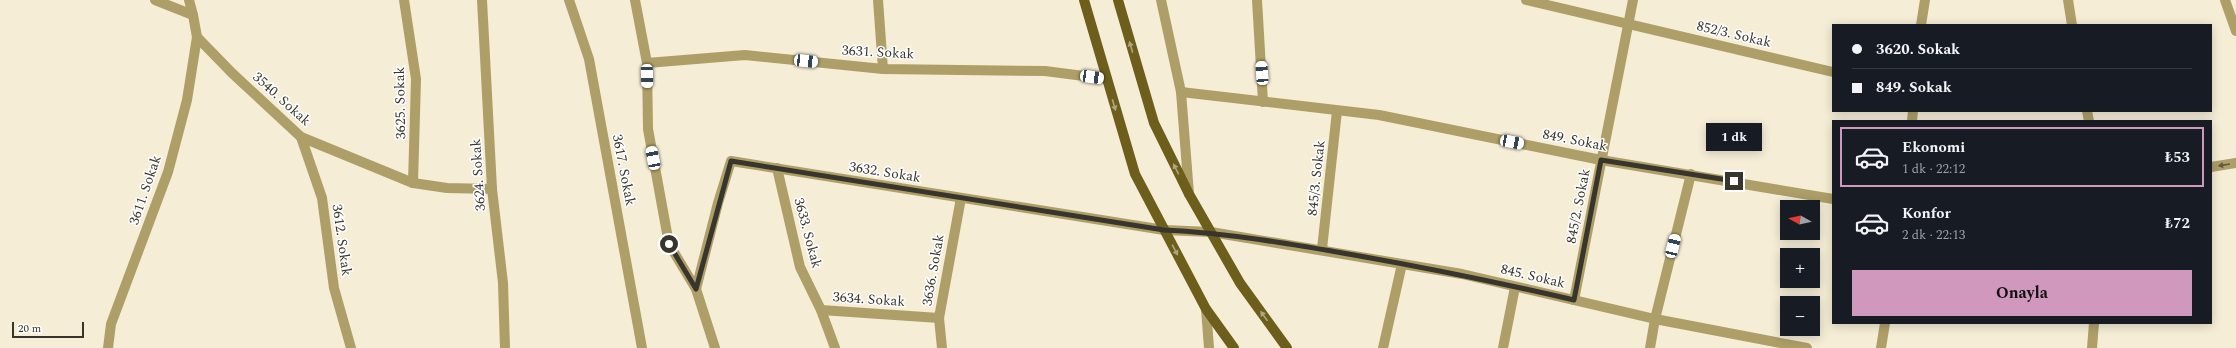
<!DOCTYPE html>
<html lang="tr">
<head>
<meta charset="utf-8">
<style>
	:root { --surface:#171b24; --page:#20242c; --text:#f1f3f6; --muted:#9ea1a6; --line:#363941; --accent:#d098bd }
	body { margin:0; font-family:Spectral,serif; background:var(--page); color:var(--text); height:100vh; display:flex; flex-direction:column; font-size:15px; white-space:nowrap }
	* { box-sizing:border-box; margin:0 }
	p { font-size:13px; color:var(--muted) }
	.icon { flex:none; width:22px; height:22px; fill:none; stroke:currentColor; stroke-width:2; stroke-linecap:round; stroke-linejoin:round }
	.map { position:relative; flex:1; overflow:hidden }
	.drawer { position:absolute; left:1832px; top:120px; width:380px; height:204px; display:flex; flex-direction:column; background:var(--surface); border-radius:0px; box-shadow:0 2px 10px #0003 }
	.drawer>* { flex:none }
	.top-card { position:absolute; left:1832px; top:24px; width:380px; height:88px; border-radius:0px; box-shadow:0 2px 10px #0003; display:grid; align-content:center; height:88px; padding:0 20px; background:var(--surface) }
	.needle { width:26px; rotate:278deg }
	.fabs { position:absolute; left:1780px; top:200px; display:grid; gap:8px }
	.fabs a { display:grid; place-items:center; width:40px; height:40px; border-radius:0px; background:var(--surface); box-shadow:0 2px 10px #0003; font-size:20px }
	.scale { position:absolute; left:12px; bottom:10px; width:72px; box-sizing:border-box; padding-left:4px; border:2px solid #38352c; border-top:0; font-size:11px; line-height:14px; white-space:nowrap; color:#38352c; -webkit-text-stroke:3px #fff; paint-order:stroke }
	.end { position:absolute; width:18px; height:18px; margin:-9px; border:5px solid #38352c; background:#fff; box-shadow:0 0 0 2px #fff }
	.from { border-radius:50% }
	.bubble { position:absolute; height:28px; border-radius:0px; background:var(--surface); box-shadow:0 2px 10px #0003; font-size:13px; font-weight:700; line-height:28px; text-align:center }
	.car { position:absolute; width:12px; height:24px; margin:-12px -6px; border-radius:5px; box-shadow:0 0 3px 1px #0007; background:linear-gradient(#fff 24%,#345 0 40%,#fff 0 76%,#345 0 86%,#fff 0) }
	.top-card b { display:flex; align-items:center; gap:14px; height:38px; font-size:15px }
	.top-card b+b { border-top:1px solid var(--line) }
	.top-card i { width:10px; height:10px; background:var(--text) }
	ul { padding:7px 0 0; list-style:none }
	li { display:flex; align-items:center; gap:12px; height:60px; margin:0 8px 6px; padding:0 12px; border:2px solid transparent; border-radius:0px }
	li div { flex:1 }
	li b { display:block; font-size:15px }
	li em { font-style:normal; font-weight:700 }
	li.on { border-color:var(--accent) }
	li>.icon { width:36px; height:36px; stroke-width:1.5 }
	.action { display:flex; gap:8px; margin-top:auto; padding:8px 20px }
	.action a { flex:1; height:46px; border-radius:0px; background:var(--accent); color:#111; font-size:16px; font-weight:700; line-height:46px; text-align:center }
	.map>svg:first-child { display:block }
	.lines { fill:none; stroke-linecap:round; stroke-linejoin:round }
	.minor { stroke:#ae9f68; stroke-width:10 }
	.major { stroke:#6e5e1c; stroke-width:10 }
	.oneway { fill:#afa682 }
	.oneway2 { fill:#615a41 }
	.route { stroke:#38352c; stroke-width:5 }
	.labels { text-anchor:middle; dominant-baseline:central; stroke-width:3; stroke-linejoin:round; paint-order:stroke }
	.street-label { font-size:14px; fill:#38352c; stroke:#fff }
</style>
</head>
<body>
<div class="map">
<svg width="2236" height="348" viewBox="0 0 2236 348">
	<rect width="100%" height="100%" fill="#f5edd6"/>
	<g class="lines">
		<g class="minor">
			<path d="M155,0l38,15 4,22 35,36 69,64 112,46 34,5 45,1"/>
			<path d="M189,0l4,15"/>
			<path d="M404,0l12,79 -3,104"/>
			<path d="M482,0l10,189 11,94 2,65"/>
			<path d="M569,0l20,59 53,289"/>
			<path d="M635,0l12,63 1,66 21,115 27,45 19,59"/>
			<path d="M878,0l5,69"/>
			<path d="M1161,0l20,92 8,102"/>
			<path d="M1257,0l6,102"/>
			<path d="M1526,0l307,72"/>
			<path d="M2068,0l4,25"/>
			<path d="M2225,0l11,31"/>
			<path d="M1921,25l4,-25"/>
			<path d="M647,63l98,-8 138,14 162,2 62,8"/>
			<path d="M1181,92l198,23 222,45 232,39"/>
			<path d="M2087,111l2,10"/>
			<path d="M1912,121l1,-10"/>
			<path d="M301,137l21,61 12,90 17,60"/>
			<path d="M2211,167l25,-4"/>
			<path d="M777,168l23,99 21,43 14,38"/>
			<path d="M1322,249l15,-138"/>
			<path d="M696,289l22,-86 13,-42 433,69 47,2 251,42 193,45 152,29"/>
			<path d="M1574,300l59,-300"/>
			<path d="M1206,309l3,39"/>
			<path d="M821,310l118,8"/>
			<path d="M108,348l3,-24 57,-152 19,-72 10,-63"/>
			<path d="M942,348l-3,-30 22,-120"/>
			<path d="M1383,348l19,-84"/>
			<path d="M1503,348l12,-61"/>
			<path d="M1650,348l5,-29 36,-145"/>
			<path d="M1881,348l4,-25"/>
			<path d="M2092,348l2,-25"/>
		</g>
		<g class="major">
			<path d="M1084,0l51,174 71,135 28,39"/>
			<path d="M1118,0l36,123 35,71 51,89 47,65"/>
		</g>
	</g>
	<defs><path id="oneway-solid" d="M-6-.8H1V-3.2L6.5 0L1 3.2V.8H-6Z"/></defs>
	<g class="oneway">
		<use href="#oneway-solid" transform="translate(1131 47) rotate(-106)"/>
		<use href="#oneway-solid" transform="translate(1114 105) rotate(74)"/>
		<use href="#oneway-solid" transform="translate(1176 169) rotate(-117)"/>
		<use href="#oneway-solid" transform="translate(1175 250) rotate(62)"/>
		<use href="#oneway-solid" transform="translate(1264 316) rotate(-126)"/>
	</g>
	<use class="oneway2" href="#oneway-solid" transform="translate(2224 165) rotate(171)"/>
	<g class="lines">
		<path class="route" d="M669,244l27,45 35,-128 433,69c64,3 127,14 190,25 74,13 147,28 220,45l27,-140 133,21"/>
	</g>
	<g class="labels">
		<g class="street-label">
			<text transform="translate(1734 34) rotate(13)">852/3. Sokak</text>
			<text transform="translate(878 52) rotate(3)">3631. Sokak</text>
			<text transform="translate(282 99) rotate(42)">3540. Sokak</text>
			<text transform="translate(400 103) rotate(-91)">3625. Sokak</text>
			<text transform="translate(1575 140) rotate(11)">849. Sokak</text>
			<text transform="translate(624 170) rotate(79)">3617. Sokak</text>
			<text transform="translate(885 172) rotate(9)">3632. Sokak</text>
			<text transform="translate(478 175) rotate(-94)">3624. Sokak</text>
			<text transform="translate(1316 178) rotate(-84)">845/3. Sokak</text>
			<text transform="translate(145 190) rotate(-71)">3611. Sokak</text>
			<text transform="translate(1578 206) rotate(-79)">845/2. Sokak</text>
			<text transform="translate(808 233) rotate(75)">3633. Sokak</text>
			<text transform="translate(342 240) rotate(82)">3612. Sokak</text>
			<text transform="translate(933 270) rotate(-80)">3636. Sokak</text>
			<text transform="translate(1533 276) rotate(13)">845. Sokak</text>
			<text transform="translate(869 299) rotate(4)">3634. Sokak</text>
		</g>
	</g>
</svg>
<div class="fabs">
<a><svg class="needle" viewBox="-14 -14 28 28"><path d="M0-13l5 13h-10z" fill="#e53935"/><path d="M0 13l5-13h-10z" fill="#9ea1a6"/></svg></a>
<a>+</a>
<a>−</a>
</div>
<div class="scale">20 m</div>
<i class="end from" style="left:669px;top:244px"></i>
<i class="end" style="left:1734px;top:181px"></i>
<div class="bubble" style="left:1706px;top:123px;width:56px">1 dk</div>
<i class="car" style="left:806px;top:61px;rotate:96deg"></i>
<i class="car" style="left:1262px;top:73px;rotate:356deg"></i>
<i class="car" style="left:647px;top:76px;rotate:179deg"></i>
<i class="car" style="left:1092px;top:77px;rotate:98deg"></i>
<i class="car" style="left:1512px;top:142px;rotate:101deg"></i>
<i class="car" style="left:653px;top:158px;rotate:349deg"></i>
<i class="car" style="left:1673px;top:246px;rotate:14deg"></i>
<div class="top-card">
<b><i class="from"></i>3620. Sokak</b>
<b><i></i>849. Sokak</b>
</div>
<section class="drawer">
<ul>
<li class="on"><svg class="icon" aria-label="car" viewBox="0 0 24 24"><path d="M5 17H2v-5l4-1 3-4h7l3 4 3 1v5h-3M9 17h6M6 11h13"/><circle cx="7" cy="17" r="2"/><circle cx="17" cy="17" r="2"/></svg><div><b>Ekonomi</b><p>1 dk · 22:12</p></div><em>₺53</em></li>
<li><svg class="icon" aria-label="car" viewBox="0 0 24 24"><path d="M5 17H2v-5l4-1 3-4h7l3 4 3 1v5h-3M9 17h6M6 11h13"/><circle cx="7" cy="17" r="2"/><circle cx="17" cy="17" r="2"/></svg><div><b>Konfor</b><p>2 dk · 22:13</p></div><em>₺72</em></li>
</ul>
<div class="action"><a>Onayla</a></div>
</section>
</div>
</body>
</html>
